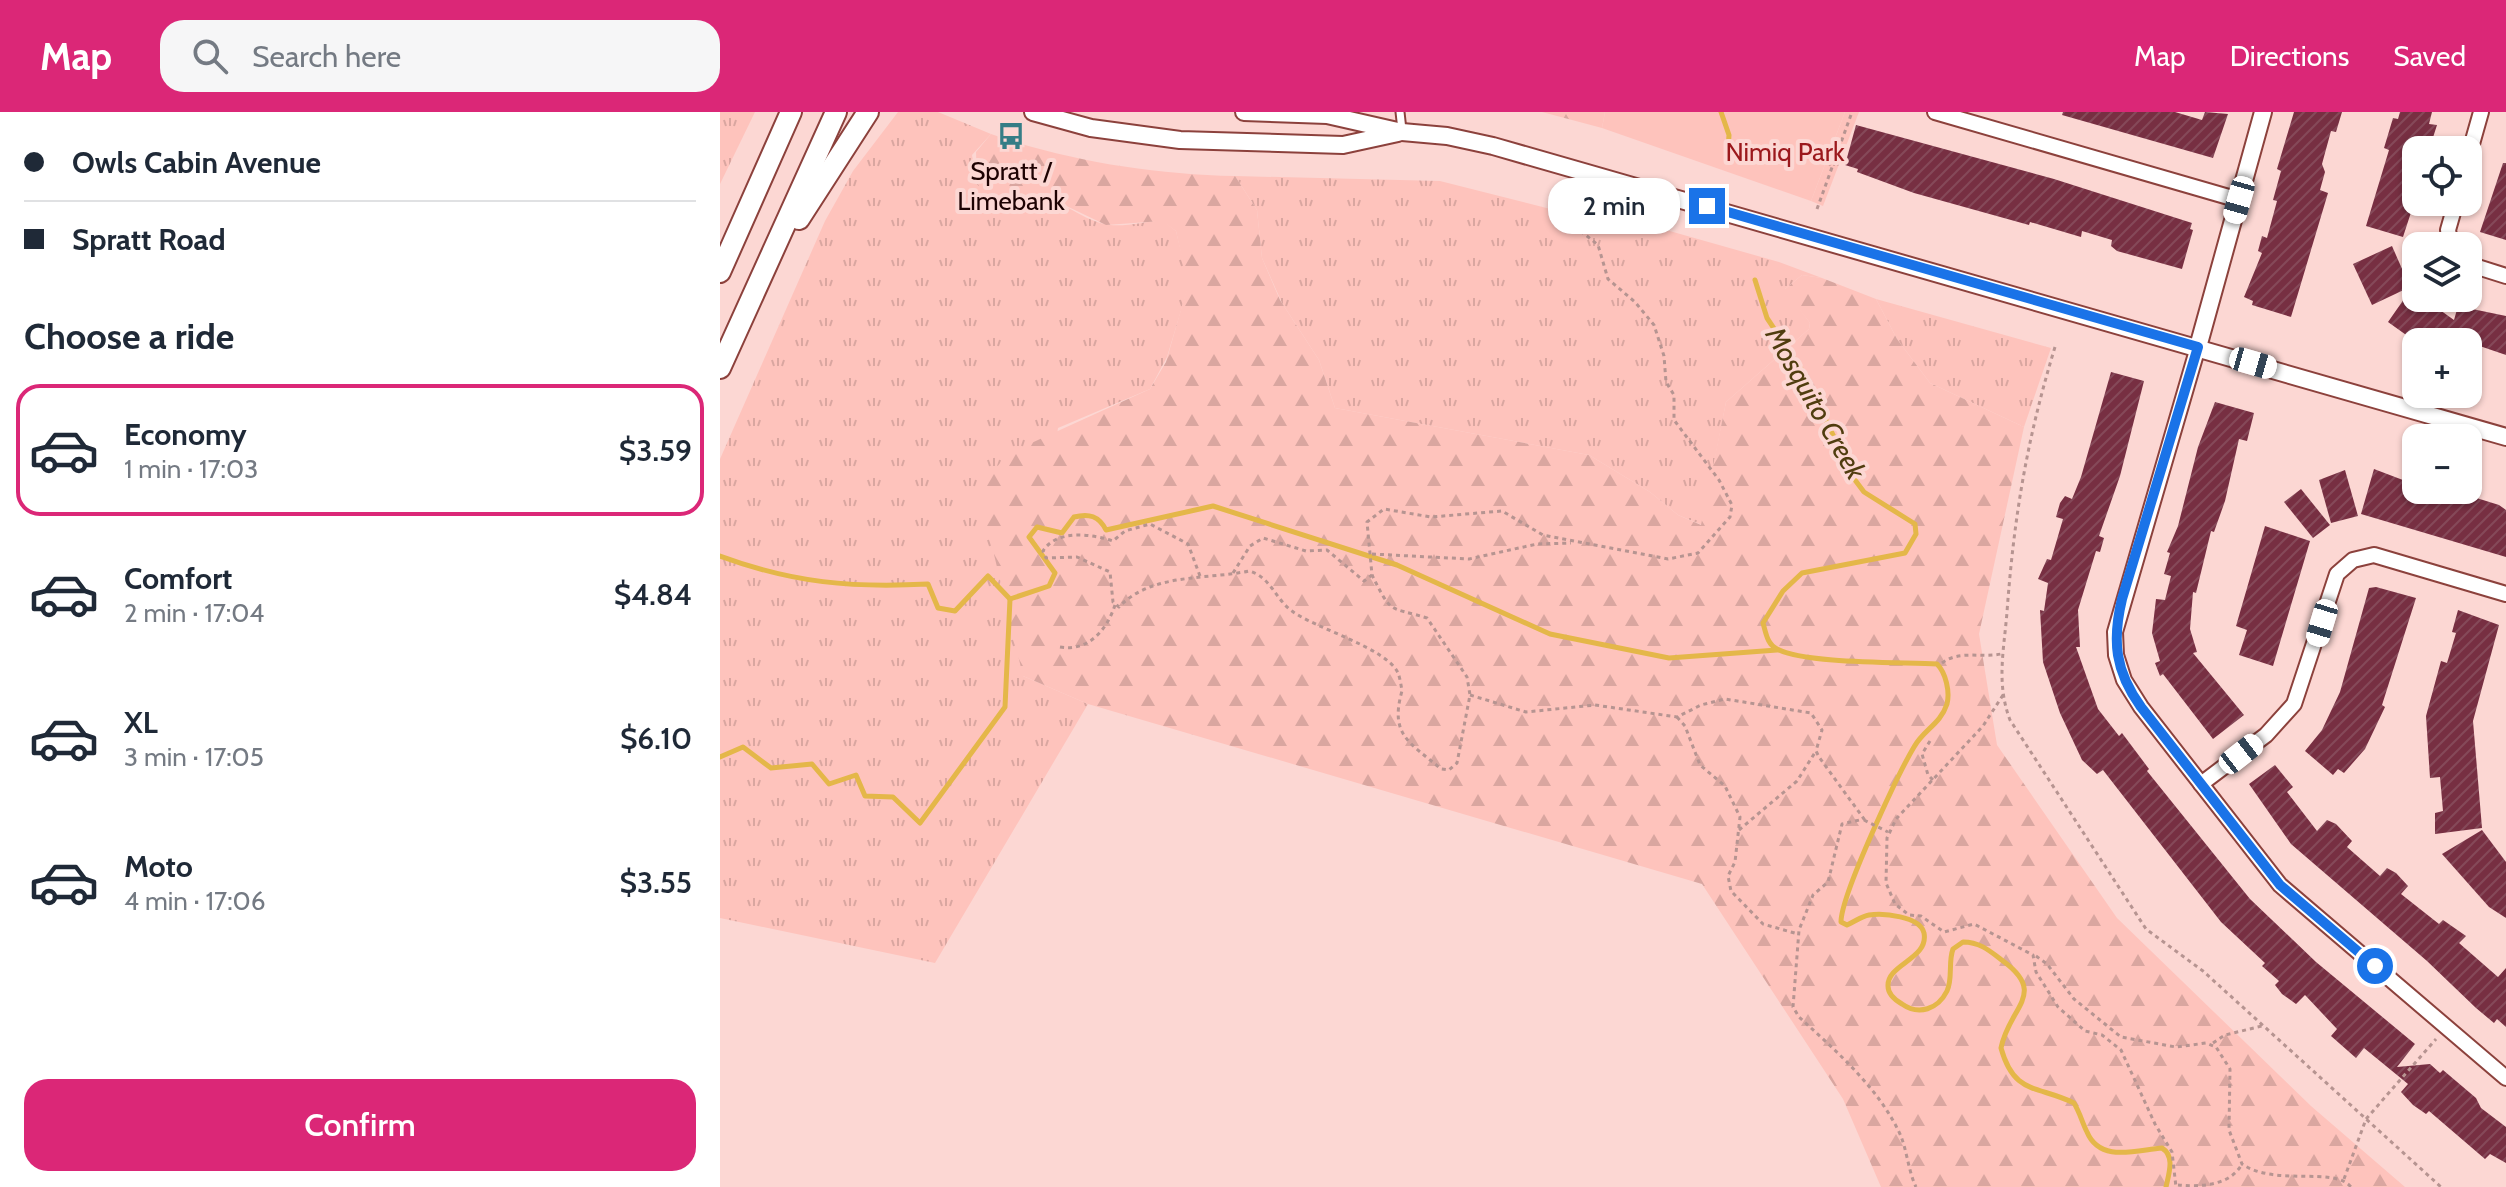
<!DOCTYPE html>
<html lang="en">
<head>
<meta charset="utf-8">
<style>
	:root { --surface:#fff; --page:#f6f6f7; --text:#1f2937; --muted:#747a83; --line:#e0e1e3; --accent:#db2777 }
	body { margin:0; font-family:Cabin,sans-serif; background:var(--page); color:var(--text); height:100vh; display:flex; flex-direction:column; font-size:30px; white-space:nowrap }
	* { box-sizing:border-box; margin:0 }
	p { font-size:26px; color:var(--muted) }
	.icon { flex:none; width:44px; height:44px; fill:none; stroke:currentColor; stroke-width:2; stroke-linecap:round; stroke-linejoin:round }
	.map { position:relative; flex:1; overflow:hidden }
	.details { display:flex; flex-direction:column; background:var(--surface); width:720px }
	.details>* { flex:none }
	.top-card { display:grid; align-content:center; height:176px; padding:0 24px; background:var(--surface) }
	.fabs { position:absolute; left:1682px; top:24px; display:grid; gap:16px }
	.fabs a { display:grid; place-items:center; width:80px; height:80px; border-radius:16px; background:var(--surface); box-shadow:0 2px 6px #0004; font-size:40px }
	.end { position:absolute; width:36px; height:36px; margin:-18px; border:10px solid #1a73e8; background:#fff; box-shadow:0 0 0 4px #fff }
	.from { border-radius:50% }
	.bubble { position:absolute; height:56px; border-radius:24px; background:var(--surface); box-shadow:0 2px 6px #0004; font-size:26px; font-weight:600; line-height:56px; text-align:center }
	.car { position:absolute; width:24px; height:48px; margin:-24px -12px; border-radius:10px; box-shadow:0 0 6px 2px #0007; background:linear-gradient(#fff 24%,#345 0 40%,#fff 0 76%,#345 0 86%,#fff 0) }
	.top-card b { display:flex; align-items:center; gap:28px; height:76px; font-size:30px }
	.top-card b+b { border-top:2px solid var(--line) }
	.top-card i { width:20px; height:20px; background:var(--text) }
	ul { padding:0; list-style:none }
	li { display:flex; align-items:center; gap:24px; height:132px; margin:0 16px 12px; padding:0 8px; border:4px solid transparent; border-radius:24px }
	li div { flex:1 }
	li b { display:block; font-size:30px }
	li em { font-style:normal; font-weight:600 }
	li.selected { border-color:var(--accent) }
	li>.icon { width:72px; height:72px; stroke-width:1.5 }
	h2 { padding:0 24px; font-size:36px; line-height:96px }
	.cta { display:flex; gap:16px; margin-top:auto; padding:16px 24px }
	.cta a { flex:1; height:92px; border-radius:24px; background:var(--accent); color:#fff; font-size:32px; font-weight:600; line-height:92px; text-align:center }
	header { display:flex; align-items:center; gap:48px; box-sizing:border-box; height:112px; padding:0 40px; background:var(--accent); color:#fff }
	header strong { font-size:38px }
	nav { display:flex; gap:44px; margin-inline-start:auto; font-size:28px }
	.search { width:560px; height:72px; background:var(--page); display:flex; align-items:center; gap:20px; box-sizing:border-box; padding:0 28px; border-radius:24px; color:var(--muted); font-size:30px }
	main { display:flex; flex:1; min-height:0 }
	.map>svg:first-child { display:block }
	.grass { fill:url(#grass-tufts) }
	.forest { fill:url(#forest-firs) }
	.park { fill:#fec3bc }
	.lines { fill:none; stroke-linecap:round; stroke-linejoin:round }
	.stream { stroke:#e4b749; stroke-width:5 }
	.building { fill:url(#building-hatch) }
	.service-casing { stroke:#8c413c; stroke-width:11 }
	.minor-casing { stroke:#8c413c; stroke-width:18 }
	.tertiary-casing { stroke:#8c413c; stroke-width:20 }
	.secondary-casing { stroke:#8c413c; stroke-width:24 }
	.path { stroke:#b69491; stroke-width:3; stroke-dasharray:4 4; stroke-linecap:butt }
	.service { stroke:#fff; stroke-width:7 }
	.minor { stroke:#fff; stroke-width:14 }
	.tertiary { stroke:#fff; stroke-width:16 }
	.secondary { stroke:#fff; stroke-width:20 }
	.route { stroke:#1a73e8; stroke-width:10 }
	.labels { text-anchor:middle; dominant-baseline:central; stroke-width:8; stroke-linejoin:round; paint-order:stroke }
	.park-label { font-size:26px; fill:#9b181c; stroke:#fcd7d3 }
	.poi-label { font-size:26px; fill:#1d0202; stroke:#fcd7d3 }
	.water-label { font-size:28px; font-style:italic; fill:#503d0f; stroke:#fcd7d3 }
</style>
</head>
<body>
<header>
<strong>Map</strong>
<div class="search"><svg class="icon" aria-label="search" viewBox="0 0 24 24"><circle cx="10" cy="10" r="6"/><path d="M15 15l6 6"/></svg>Search here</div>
<nav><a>Map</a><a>Directions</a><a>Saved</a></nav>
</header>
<main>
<section class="details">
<div class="top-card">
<b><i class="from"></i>Owls Cabin Avenue</b>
<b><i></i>Spratt Road</b>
</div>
<h2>Choose a ride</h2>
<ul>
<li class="selected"><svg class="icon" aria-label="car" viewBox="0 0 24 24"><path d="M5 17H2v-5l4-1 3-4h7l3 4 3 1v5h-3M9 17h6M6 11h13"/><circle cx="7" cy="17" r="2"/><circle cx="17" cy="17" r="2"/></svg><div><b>Economy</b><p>1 min · 17:03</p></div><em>$3.59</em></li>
<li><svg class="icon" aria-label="car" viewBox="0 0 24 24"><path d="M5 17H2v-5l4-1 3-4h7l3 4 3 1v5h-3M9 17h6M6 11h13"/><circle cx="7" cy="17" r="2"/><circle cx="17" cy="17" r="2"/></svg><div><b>Comfort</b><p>2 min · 17:04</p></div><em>$4.84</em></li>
<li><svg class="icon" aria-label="car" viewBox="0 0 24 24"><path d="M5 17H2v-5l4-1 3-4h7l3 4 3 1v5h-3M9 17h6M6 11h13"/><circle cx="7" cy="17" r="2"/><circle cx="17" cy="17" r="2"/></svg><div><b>XL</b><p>3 min · 17:05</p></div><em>$6.10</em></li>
<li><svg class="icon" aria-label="car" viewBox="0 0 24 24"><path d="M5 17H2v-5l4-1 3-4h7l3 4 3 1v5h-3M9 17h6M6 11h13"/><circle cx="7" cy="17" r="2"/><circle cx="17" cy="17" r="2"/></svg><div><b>Moto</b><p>4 min · 17:06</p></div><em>$3.55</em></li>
</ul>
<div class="cta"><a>Confirm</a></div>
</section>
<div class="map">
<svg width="1786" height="1075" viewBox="0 0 1786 1075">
	<defs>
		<pattern id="grass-tufts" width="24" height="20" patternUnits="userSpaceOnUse" patternTransform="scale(2)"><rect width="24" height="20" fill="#fec3bc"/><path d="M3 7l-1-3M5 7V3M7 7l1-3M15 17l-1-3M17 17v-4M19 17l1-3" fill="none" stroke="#d9a6a0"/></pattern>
		<pattern id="forest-firs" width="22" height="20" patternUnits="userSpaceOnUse" patternTransform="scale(2)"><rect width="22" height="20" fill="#fec3bc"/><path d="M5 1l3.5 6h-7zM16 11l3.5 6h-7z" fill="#d9a6a0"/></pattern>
		<pattern id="building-hatch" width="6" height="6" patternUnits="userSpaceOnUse" patternTransform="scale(2)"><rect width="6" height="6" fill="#772f42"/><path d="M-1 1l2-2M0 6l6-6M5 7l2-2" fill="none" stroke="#854959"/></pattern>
	</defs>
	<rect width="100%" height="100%" fill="#fcd7d3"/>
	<g class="grass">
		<path d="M0,0h35l-35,72z"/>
		<path d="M178,0h40l53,22 -19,21 5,29 37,28c50,-23 48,0 90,12 16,4 41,-2 58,-4l14,11 13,53 -22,73 -17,32 -92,39 -35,248 65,28 -153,259 -215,-45v-459l105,-238 28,-50z"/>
		<path d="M1125,0h14l-36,94 -12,-5z"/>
		<path d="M515,64l205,5 126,32 79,11 134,38 43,16 -20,-3 -17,14 25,34 -1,6 -83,73 -24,123 -24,-10 -28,-23 -61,-37 -254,-47 -16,-48 -37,-57 -20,-45 -5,-48z"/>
		<path d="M1156,187l175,49 -27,79 -94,-44 -33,-44z"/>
	</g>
	<g class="forest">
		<path d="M822,0h63l-3,16z"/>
		<path d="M271,22c78,27 161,40 244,42l22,34 5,48 18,42 39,60 16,48 254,47 61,37 28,23 23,10 25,-123 83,-73 1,-6 -26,-33 18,-15 20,3 54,21 21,40 33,44 94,44 -45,207 18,111 120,173 194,188 94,81h-524l-38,-88 -141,-215 -614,-180 -65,-28 -42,-176 6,-20 20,-26 143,-65 16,-27 22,-77 -12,-54 -14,-10 -56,4 -50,-24 -56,13 -23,-30 -1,-32z"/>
	</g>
	<path class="park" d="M885,0h240l-34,89 -209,-73z"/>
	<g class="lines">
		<g class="stream">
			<path d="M1001,0l8,23 -1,16"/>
			<path d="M1035,168l12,38 34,51 54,111 9,12 51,32 1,10 -11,19 -103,20 -19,18 -20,32c3,10 4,21 14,26 28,15 123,13 160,15 9,9 13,28 10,40 -7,21 -23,25 -33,43 -16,27 -73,148 -73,175l6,3c7,-3 15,-9 22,-10 14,-2 51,1 55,18 5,26 -37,31 -36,53 0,8 7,14 14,18 17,12 36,5 45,-13 6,-12 1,-29 6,-42l10,-7c17,0 27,9 40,19 45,33 6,46 -2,87 13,47 36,37 73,55 6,10 8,19 13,29 13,31 49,18 75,16 13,8 7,25 4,39"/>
			<path d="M0,444c73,27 132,32 208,28l10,24 17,3 33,-35 22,23 39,-13 6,-13 -26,-36 8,-10 25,6 12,-16c15,-4 25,-1 32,13l107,-24 184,59 153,69 119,24 108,-8"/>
			<path d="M0,645l23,-10 28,21 41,-4 17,20 27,-9 9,21 28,1 27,26 85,-116 5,-108"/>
		</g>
	</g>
	<g class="building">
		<path d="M1343,0h112l27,8 3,-8 23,2 -15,44 -151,-43z"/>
		<path d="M1574,0h48l-6,20 -5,-1 -9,33 3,8 -5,18 8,3 -37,124 -39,-12 1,-4 -9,-4 18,-44 -4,-2 4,-15 5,2 10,-37 -4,-1 8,-29 -4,-2z"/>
		<path d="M1680,0h32l-3,12 8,1 -8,25h-13v47l-13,40 -37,-11 23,-76 -5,-2 9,-30 5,1z"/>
		<path d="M1136,13l198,54 138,44 -2,6 3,1 -11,39 -65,-18 -6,-5 1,-6 -30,-9 -1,6 -51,-15 -1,3 -115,-32 -57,-21 1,-3 -13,-4z"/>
		<path d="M1783,51h3v77l-26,-8z"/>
		<path d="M1672,134l18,41 -38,18 -19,-41z"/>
		<path d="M1691,177l5,9h7l31,22 4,-14 48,10v39l-38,-13h-52l-28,-20z"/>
		<path d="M1391,260l33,9 -24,95 -21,60 5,2 -4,14 -4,-1 -18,59 2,37h-4l22,62 21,27 3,-3 27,36 -2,2 103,128 66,63 99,82 -18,23 33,-3 10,9 3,-3 33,28 5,10 25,19v36l-16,-9 -5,5 -56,-48 -3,3 -13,-9 -12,-13 7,-8 -44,-36 -8,10 -25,-22 6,-7 -32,-34 -9,9 -14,-10 -7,-9 4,-4 -17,-15 3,-3 -44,-41 -118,-152 -6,4 -15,-14 -22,-47 -17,-51 -3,-52 4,1 4,-28 -10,-4 9,-20 4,1 12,-41 -7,-2 4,-14 5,-7 7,3 9,-22z"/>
		<path d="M1495,290l39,11 -7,28 -8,-2 -14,62 -11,31 -3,-1 -15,62 -3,-1 -3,37 7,23 -4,1 51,62 -31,24 -50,-65 -3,2 -5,-13 5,-2 -8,-28 4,-34 9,1 6,-24 -7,-2 6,-21 -3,-1 11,-26 20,-79z"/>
		<path d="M1654,357l42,16v5h35l48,15 7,5v47l-145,-43z"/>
		<path d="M1625,358l13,46 -27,7 -12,-43z"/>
		<path d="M1581,377l29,36 -17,13 -29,-36z"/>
		<path d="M1545,414l45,15 -37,125 -34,-11 8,-25 -11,-4z"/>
		<path d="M1656,475l40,11 -34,107 3,2 -20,42 -21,24 -6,-4 -5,6 -28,-24 17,-21 18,-38 29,-104z"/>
		<path d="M1738,498l41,15 -26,96 9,107 -47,6v-21l8,-2 -3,-34 -10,1 -4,-62 15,-55 6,2 9,-30 -4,-1z"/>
		<path d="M1555,653l18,22 -6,5 30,39 10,-11 9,4 16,17 -5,6 33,29 7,-8 9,5 12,13 -7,8 38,30 4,-4 23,16 -7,7 39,34 8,-9v59l-9,-8 -3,4 -18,-15 -49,-47 -136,-117 -42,-60z"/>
		<path d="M1762,718l24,32v56l-17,-11 -47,-53z"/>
	</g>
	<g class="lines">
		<g class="service-casing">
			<path id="service" d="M680,0l2,18"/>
		</g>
		<g class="minor-casing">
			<g id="minor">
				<path d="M1215,0l304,88"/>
				<path d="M1748,46l13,-46"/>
				<path d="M1731,134l-3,-16 8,-28"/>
				<path d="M1748,152l38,12"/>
				<path d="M1478,235l-83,285 1,23 8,25 17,27 139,178 226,193"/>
				<path d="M1481,672l65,-49 28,-31 43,-130 16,-14 21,-5 132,39"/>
			</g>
		</g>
		<g class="tertiary-casing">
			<g id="tertiary">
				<path d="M313,0l58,16 89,12 163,5 55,-12"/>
				<path d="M524,0l83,3 75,17 45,4 46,10 1013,291"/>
				<path d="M1478,235l65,-235"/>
			</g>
		</g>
		<g class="secondary-casing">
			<g id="secondary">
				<path d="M79,107l69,-107"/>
				<path d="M0,160l71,-160"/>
				<path d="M0,256l116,-256"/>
			</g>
		</g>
		<g class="path">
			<path d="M1097,97l35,-97"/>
			<path d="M1335,235c-28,92 -41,169 -48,265 -3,38 -11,71 3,108l136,209 57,42 238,216"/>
			<path d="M652,442l97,5 68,-15 34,-1"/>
			<path d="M513,461l17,-27 13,-8 43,13 21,-1 37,31 8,-6 -5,-53 17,-13 47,8 71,-6 41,24 125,24 30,-6 32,-36 2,-12 -13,-25 -45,-60v-25l-8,-13 -2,-26 -10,-31 -19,-23 -27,-23 -10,-34 -32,-26 -10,-18"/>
			<path d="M480,464l-12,-32 -38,-20 -25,7 -12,10c-21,-7 -56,-12 -70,10l3,7 31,-1 33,15 3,30 6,5c32,-34 86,-27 130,-36 22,6 26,28 43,40 22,17 95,37 106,62 2,5 3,12 4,18 -13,45 9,52 39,78l8,1 8,-7 13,-68 -3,-18 -40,-59c-39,-12 -35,-3 -55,-43"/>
			<path d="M340,535c28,5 47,-17 55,-42"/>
			<path d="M1222,551c17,-13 39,-5 59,-9"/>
			<path d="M750,583l56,17 69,-7 82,12 24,-12 24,-6 86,14 11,17 -6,21 3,6 45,62 -22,5 -14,58 -15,13 -14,35 -6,77 6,10c37,34 79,70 101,117 7,16 8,36 16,53"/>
			<path d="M1283,583l-20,31 -87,93 -9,19 -1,45 9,21 14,11 12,1 23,16 30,-8 59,31 3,17 22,35 27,24 17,4 19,15 34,74 17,28 4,35"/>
			<path d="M957,605l8,9 15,39 25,21 15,31 -5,45 -7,14 3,15 32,33 35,10"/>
			<path d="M1210,629l-8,13 6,21 6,6"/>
			<path d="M1144,708l24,12"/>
			<path d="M1019,718l58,-49 19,-30"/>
			<path d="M1316,844l11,8 27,35 47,38 55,10 30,-4 10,4 14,22 -1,61 13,34c34,23 92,2 109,23"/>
			<path d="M1493,931l12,-8 37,-9"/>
			<path d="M1624,1067l22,-60 70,-80"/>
			<path d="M1458,1073c22,2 52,1 64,-21"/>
		</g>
		<use href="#service" class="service"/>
		<use href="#minor" class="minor"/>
		<use href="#tertiary" class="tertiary"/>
		<use href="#secondary" class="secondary"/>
	</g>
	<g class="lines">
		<path class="route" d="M987,94l491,141 -76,252c-10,42 -7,72 19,108l139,178 95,81"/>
	</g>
	<defs>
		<g id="bus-bare" transform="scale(2.16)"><path d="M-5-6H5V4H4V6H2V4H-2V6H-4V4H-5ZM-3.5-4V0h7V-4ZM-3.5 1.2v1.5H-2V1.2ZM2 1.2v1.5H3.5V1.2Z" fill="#357d86" stroke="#fcd7d3" stroke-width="2.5" paint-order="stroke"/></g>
	</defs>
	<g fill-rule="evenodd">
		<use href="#bus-bare" x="291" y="24"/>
	</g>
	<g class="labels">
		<g class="park-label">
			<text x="1065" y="40">Nimiq Park</text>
		</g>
		<g class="poi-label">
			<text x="291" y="59">Spratt /<tspan x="291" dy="30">Limebank</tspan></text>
		</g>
		<g class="water-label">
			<text transform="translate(1096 291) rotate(60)">Mosquito Creek</text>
		</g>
	</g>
</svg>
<div class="fabs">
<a><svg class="icon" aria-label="locate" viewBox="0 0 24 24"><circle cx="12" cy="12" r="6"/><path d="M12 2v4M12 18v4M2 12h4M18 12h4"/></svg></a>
<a><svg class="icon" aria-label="layers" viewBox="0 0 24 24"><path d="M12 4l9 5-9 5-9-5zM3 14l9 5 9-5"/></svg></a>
<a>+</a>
<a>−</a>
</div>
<i class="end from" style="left:1655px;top:854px"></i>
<i class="end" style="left:987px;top:94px"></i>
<div class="bubble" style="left:828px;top:66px;width:132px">2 min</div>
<i class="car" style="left:1519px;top:88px;rotate:196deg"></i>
<i class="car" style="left:1533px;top:251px;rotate:106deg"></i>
<i class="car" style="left:1602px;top:511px;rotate:197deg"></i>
<i class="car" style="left:1521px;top:642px;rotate:52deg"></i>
</div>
</main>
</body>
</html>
